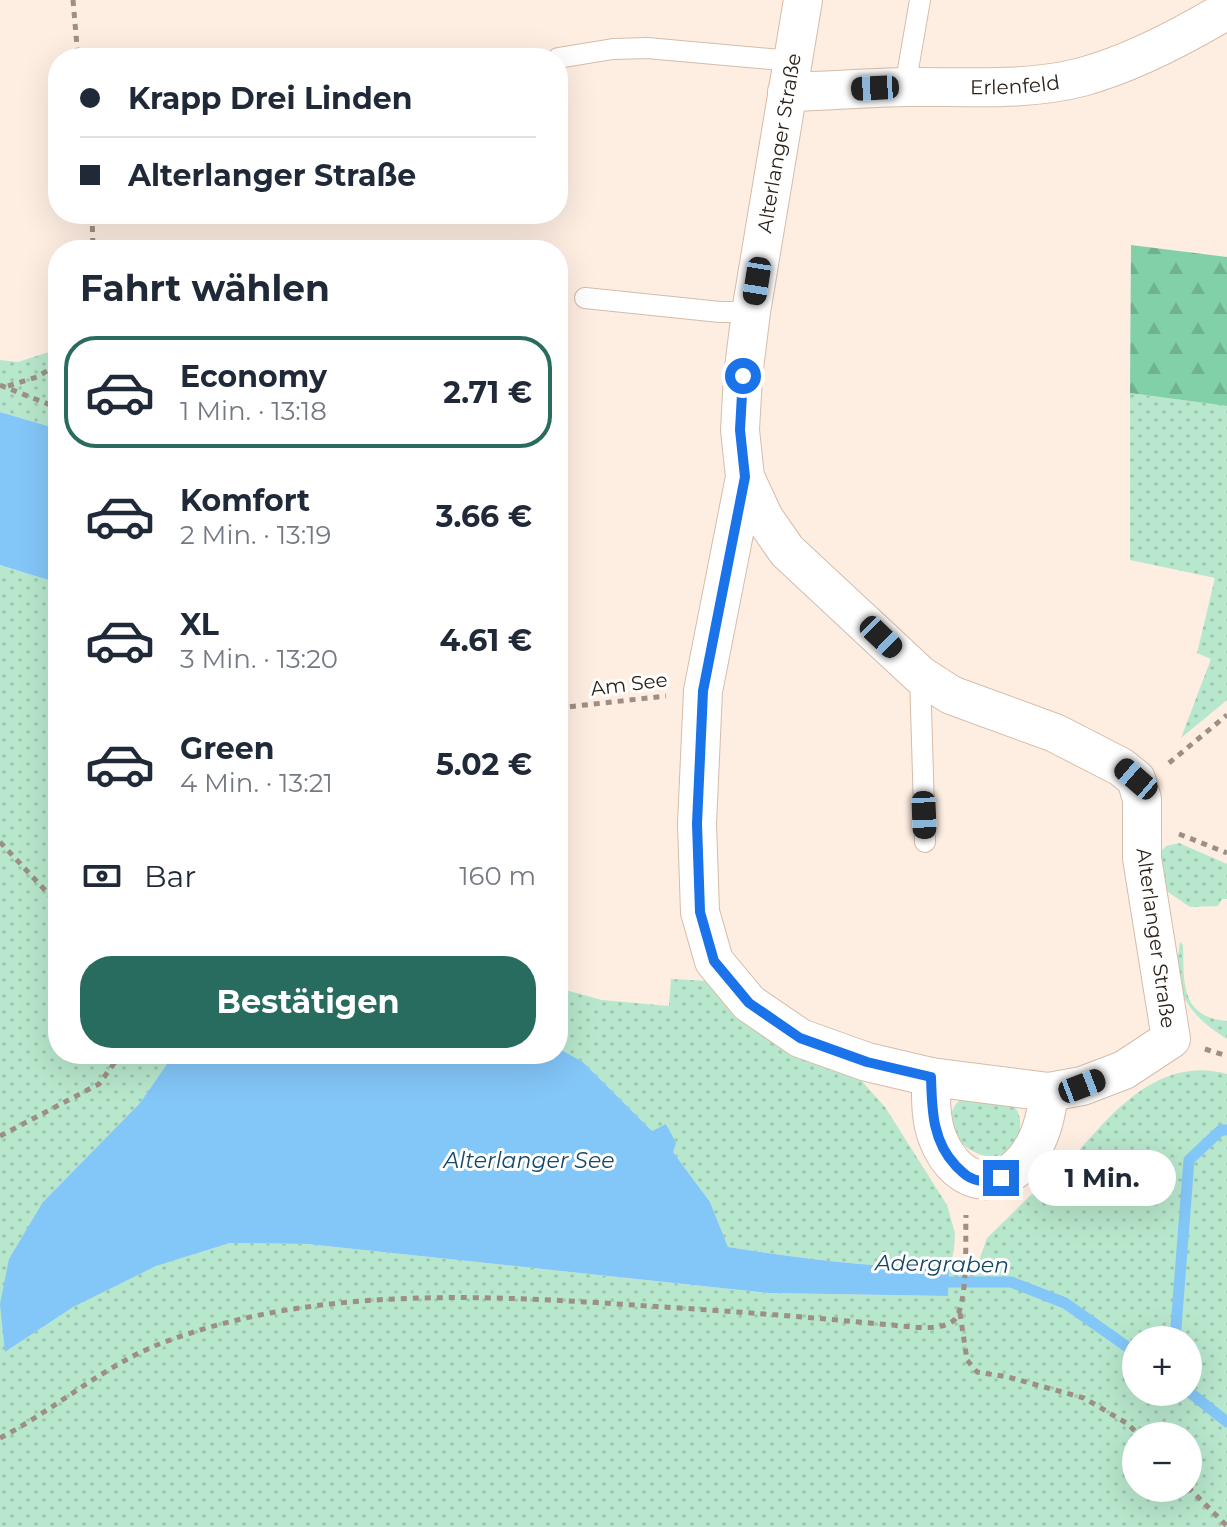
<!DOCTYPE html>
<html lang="de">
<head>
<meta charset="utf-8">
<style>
	:root { --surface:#fff; --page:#f6f6f7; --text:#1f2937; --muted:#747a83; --line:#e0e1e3; --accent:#286c5f }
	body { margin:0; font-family:Montserrat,sans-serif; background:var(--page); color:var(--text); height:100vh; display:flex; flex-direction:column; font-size:30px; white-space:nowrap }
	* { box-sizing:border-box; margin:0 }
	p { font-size:26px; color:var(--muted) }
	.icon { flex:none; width:44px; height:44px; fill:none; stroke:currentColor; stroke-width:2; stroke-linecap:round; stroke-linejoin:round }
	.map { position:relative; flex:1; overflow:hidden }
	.sheet { position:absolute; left:48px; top:240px; width:520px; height:824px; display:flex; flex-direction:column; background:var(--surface); border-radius:32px; box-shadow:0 8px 32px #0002 }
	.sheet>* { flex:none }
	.banner { position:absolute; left:48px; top:48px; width:520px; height:176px; border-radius:32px; box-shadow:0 8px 32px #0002; display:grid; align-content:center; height:176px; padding:0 32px; background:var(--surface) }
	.buttons { position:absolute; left:1122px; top:1326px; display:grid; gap:16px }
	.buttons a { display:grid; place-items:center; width:80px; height:80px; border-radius:50%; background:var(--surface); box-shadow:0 8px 32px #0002; font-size:40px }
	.end { position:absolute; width:36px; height:36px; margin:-18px; border:10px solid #1a73e8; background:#fff; box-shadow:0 0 0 4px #fff }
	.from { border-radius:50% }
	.bubble { position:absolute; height:56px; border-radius:28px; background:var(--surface); box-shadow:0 8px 32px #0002; font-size:26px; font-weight:700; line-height:56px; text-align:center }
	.car { position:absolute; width:24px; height:48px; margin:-24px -12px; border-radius:10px; box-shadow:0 0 6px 2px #0007; background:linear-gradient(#222 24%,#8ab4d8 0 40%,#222 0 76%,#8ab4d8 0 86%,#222 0) }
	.banner b { display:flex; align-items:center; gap:28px; height:76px; font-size:30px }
	.banner b+b { border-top:2px solid var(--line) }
	.banner i { width:20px; height:20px; background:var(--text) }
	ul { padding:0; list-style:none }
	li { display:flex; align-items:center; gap:24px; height:112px; margin:0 16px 12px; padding:0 16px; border:4px solid transparent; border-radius:32px }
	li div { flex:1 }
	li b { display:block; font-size:30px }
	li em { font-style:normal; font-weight:700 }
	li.active { border-color:var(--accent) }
	li>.icon { width:72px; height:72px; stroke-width:1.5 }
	h2 { padding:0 32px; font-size:36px; line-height:96px }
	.pay { display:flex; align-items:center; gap:20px; height:88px; padding:0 32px; font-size:30px }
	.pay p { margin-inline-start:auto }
	.action { display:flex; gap:16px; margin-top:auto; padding:16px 32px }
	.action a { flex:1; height:92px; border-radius:32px; background:var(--accent); color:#fff; font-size:32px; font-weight:700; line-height:92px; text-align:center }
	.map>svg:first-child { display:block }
	.grass { fill:url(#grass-dots); fill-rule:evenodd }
	.forest { fill:url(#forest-firs) }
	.water { fill:#83c6f8 }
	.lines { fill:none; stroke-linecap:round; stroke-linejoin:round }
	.stream { stroke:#83c6f8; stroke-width:11 }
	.service-casing { stroke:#d5bca9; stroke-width:22 }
	.minor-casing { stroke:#d5bca9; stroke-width:40 }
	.path { stroke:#9d8f86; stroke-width:5; stroke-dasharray:6 6; stroke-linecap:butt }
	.service { stroke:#fff; stroke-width:20 }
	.minor { stroke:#fff; stroke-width:38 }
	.route { stroke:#1a73e8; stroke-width:10 }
	.labels { text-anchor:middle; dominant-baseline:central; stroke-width:6; stroke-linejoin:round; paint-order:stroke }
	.street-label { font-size:20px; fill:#2c221b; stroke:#fff }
	.water-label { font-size:22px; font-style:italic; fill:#154769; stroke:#fff }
</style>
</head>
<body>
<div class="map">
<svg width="1227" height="1527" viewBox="0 0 1227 1527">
	<defs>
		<pattern id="grass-dots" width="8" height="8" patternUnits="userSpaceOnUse" patternTransform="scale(2)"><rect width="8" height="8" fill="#b7e7cc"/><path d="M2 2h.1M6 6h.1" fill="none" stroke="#9ec6af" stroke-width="1.8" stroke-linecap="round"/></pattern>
		<pattern id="forest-firs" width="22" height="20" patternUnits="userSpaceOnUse" patternTransform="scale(2)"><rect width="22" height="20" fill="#81d0a7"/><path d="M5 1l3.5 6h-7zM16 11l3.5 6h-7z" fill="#70b28f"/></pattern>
	</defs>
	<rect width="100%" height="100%" fill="#feeee2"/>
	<g class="grass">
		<path d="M58,349v80l-58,-17v-52l18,2z"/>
		<path d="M1130,393l97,13v294l-46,38 30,-79 -14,-6 18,-75 -85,-18z"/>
		<path d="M0,565l58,18v471h112l-1,7 -29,42 -97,99 -38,150 67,-45 83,-41 75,-23 77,1 461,49 180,3v-28c-74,0 -146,-9 -220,-21l-18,-45 -37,-50 -6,-28 -15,7 -69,-69 -25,-14v-60l44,12 67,6 2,-27 38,2 149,96 27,30 62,98 8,28 -1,16 -4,19 26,1 11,-31 49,-48 19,-28 10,5c41,-47 90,-113 162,-93v453h-1227zM1136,1340h52v52h-52zM1136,1436h52v52h-52z"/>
		<path d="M1179,843l48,21v35h-5l-4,7 -28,1 -25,-17 -6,-36 7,-8z"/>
		<path d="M1180,942l3,3c1,37 -3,72 44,76v18c-40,-25 -55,-48 -47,-97z"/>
		<path d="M971,1092c21,4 52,6 49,35 0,8 -4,15 -10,22 -26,27 -93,-27 -39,-57z"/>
	</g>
	<path class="forest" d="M1131,245l96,12v149l-97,-13z"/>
	<g class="water">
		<path d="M0,412l58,17v154l-58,-18z"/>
		<path d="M558,1048l25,14 69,69 14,-7 10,19 -3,9 37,50 18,45c74,12 146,21 221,21l-1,28 -180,-3 -461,-49 -77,-1 -74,23 -83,41 -68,45 -5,-48 9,-45 34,-57 97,-99 29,-42 1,-7h388z"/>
	</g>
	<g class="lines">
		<g class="stream">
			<path d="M937,1282h74l54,21 71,50"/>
			<path d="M1175,1340l14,-180 32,-30h6"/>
			<path d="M1188,1391l39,31"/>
		</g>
		<g class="service-casing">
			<g id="service">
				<path d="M558,58l55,-9 34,-1 145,13"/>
				<path d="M905,87l15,-87"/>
				<path d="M585,298l135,14h31"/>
				<path d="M920,675l5,167"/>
			</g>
		</g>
		<g class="minor-casing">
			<g id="minor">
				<path id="s1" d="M787,92c39,-1 78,-4 117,-5 60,-1 120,5 178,-10 51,-14 100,-40 145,-67"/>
				<path id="s2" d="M745,477l-42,214 -6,133 3,88 14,49 35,42 51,35 67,24 64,15 118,15 33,-6 42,-16 47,-31 -29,-181v-59l-6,-20 -15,-12 -66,-34 -104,-38 -31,-20 -133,-124 -23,-33 -19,-41 -5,-47 3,-54 8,-64 52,-312"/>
				<path d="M931,1077c0,20 -1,43 7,62 20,51 69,56 96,7 9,-16 13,-36 15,-54"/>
			</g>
		</g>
		<g class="path">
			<path d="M73,0l5,58"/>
			<path d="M92,214l1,36"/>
			<path d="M0,385l58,23"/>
			<path d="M8,386l29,-9 21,-13"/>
			<path d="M558,708l108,-12"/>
			<path d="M1169,763l58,-48"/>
			<path d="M1179,834l48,19"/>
			<path d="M0,842l58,62"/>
			<path d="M1205,1049l22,7"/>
			<path d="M0,1136l99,-52 22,-30"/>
			<path d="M960,1313l7,47 10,12 31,5 76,21 44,26 12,12"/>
			<path d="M0,1438c56,-29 103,-72 162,-95 152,-58 327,-48 486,-37 81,5 161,11 242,19 17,1 48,7 63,-4 16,-12 12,-85 13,-106"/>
			<path d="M1188,1487l39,39"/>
		</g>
		<use href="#service" class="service"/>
		<use href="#minor" class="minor"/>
	</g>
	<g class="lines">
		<path class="route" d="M743,376l-3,54 5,47 -42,214 -6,133 3,88 14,49 35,42 51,35 67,24 64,15c1,32 1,64 25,89 8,8 14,14 26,15 6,0 13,-2 19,-3"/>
	</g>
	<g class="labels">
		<g class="street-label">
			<text stroke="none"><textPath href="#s1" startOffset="228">Erlenfeld</textPath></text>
			<text stroke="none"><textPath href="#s2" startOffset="2106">Alterlanger Straße</textPath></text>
			<text transform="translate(629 684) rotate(-7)">Am See</text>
			<text transform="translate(1156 938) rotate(82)">Alterlanger Straße</text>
		</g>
		<g class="water-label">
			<text x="529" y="1160">Alterlanger See</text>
			<text transform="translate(942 1264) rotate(1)">Adergraben</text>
		</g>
	</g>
</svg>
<div class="buttons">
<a>+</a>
<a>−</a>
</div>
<i class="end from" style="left:743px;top:376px"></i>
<i class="end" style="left:1001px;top:1178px"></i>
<div class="bubble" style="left:1028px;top:1150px;width:148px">1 Min.</div>
<i class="car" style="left:875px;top:88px;rotate:267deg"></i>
<i class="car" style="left:757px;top:281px;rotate:189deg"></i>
<i class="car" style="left:881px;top:637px;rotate:134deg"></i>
<i class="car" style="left:1136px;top:779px;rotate:311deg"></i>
<i class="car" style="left:924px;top:815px;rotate:178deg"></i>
<i class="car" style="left:1082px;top:1086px;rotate:69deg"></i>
<div class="banner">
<b><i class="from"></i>Krapp Drei Linden</b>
<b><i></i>Alterlanger Straße</b>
</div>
<section class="sheet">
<h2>Fahrt wählen</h2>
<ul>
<li class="active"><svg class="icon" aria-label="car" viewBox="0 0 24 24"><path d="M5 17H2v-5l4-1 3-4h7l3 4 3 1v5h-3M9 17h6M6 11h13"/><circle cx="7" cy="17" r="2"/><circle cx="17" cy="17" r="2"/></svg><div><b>Economy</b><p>1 Min. · 13:18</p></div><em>2.71 €</em></li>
<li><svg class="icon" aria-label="car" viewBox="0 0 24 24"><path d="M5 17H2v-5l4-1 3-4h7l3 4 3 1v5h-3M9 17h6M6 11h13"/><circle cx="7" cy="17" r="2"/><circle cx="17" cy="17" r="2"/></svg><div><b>Komfort</b><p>2 Min. · 13:19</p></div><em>3.66 €</em></li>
<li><svg class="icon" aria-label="car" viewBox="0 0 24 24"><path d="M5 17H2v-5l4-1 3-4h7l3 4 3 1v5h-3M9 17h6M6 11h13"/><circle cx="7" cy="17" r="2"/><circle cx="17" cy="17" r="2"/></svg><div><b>XL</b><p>3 Min. · 13:20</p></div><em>4.61 €</em></li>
<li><svg class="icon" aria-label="car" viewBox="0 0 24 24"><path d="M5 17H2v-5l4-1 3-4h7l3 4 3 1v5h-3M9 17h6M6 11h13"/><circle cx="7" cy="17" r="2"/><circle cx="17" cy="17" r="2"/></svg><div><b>Green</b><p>4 Min. · 13:21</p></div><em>5.02 €</em></li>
</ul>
<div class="pay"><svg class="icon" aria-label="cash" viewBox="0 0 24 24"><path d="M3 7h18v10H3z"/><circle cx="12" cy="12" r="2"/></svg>Bar<p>160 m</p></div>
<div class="action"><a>Bestätigen</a></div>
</section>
</div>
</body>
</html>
